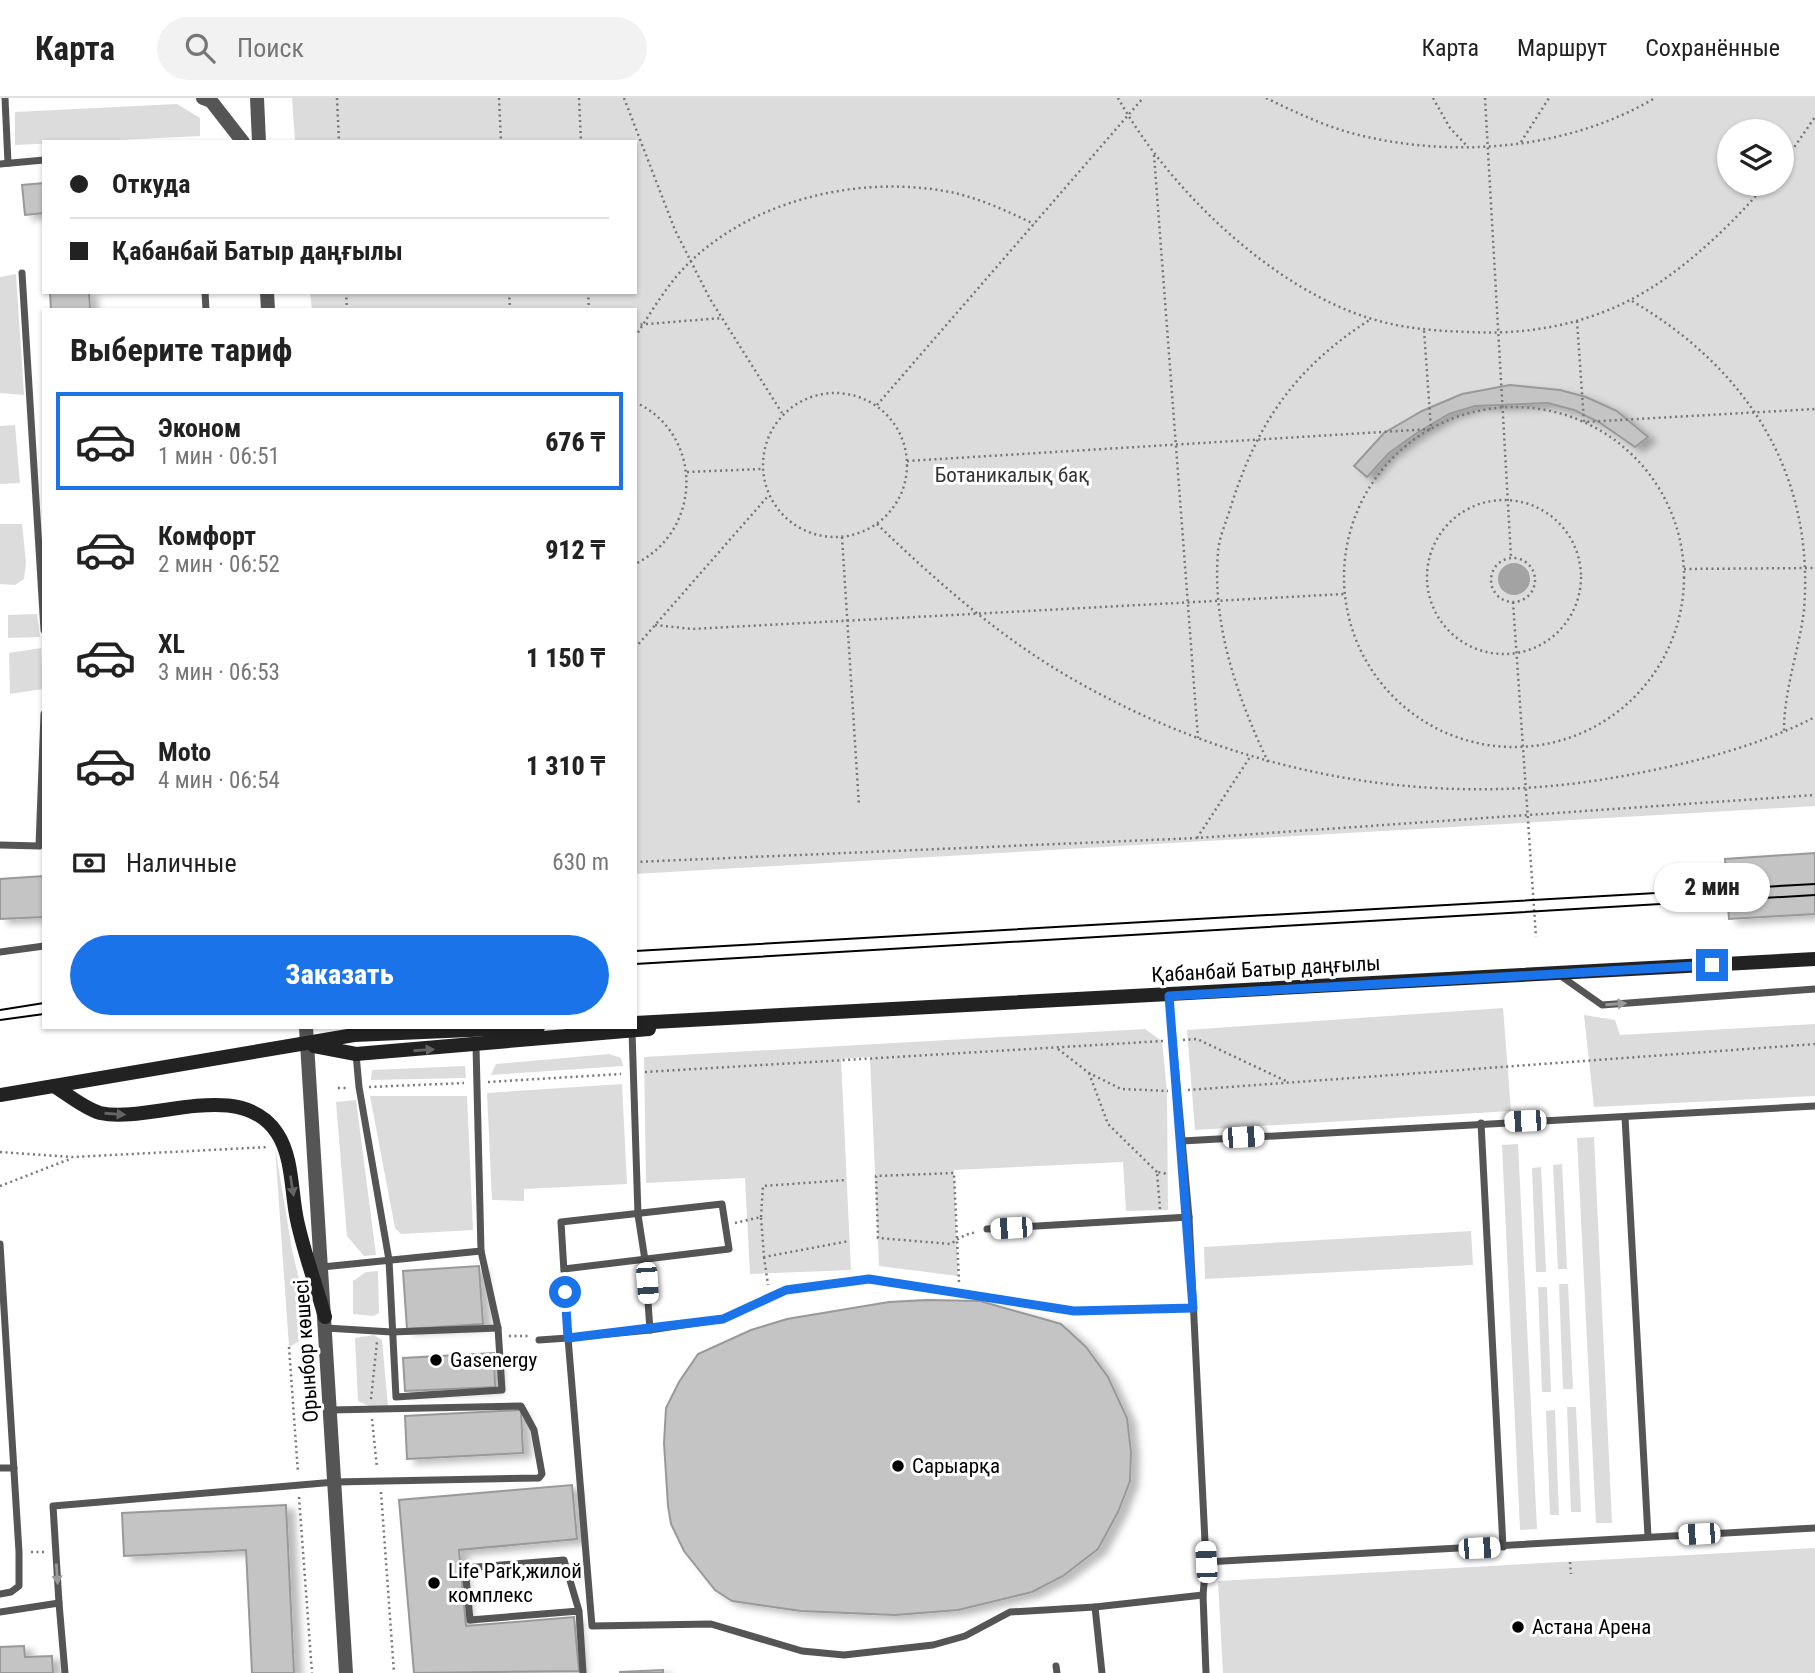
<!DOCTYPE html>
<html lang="ru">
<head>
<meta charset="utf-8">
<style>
	:root { --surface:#fff; --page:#f2f2f2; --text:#222; --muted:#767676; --line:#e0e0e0; --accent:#1a73e8 }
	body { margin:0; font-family:"Roboto Condensed",sans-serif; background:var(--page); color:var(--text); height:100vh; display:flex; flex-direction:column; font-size:26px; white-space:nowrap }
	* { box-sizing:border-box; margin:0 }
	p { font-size:23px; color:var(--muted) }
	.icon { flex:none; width:38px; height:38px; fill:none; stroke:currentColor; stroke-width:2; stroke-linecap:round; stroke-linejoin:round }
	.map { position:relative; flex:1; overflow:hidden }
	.details { position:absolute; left:42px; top:210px; width:595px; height:721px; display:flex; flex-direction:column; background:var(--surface); border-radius:0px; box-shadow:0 2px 5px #0004 }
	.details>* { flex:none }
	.guide { position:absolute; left:42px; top:42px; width:595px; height:154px; border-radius:0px; box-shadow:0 2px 5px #0004; display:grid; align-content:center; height:154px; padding:0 28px; background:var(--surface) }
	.controls { position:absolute; left:1717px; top:21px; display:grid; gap:14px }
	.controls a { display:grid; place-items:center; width:77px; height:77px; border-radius:50%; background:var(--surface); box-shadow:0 2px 5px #0004; font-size:35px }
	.end { position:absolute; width:32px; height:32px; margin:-16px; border:9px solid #1a73e8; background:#fff; box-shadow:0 0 0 4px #fff }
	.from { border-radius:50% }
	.bubble { position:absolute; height:49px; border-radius:24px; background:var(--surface); box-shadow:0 2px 5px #0004; font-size:23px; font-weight:800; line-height:49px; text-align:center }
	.car { position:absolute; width:21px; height:42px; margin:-21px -10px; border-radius:9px; box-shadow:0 0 5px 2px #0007; background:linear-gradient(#fff 24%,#345 0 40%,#fff 0 76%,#345 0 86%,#fff 0) }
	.guide b { display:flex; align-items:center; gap:24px; height:66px; font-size:26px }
	.guide b+b { border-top:2px solid var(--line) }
	.guide i { width:18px; height:18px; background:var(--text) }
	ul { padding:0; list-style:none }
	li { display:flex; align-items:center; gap:21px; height:98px; margin:0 14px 10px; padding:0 14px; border:4px solid transparent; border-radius:0px }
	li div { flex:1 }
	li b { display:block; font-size:26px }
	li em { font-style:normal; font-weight:800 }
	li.on { border-color:var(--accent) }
	li>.icon { width:63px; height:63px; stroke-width:1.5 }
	h2 { padding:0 28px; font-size:32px; line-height:84px }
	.pay { display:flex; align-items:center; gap:18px; height:77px; padding:0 28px; font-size:26px }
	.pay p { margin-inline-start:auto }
	.action { display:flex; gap:14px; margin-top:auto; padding:14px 28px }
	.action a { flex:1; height:80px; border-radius:42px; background:var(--accent); color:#fff; font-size:28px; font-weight:800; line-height:80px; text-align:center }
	header { display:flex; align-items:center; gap:42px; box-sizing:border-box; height:98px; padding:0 35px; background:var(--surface); border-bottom:2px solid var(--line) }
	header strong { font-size:33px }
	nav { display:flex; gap:38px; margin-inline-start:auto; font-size:24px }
	.search { width:490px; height:63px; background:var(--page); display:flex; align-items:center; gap:18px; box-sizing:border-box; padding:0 24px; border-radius:38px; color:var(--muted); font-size:26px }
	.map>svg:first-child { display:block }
	.green { fill:#dcdcdc; fill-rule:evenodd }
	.water { fill:#a3a3a3 }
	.building { fill:#c4c4c4; stroke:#999; stroke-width:2; filter:url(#shadow) }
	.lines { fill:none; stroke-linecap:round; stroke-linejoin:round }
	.path { stroke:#777; stroke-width:2.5; stroke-dasharray:2 3.5; stroke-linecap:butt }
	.service { stroke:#555; stroke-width:7 }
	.tertiary { stroke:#555; stroke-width:14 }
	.secondary { stroke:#222; stroke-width:14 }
	.tram { stroke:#000; stroke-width:2 }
	.oneway { fill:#999 }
	.oneway2 { fill:#646464 }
	.route { stroke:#1a73e8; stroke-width:9 }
	.poi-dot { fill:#000; stroke:#fff; stroke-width:2.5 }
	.labels { text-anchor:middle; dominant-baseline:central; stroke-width:6; stroke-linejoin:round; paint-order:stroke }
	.park-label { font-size:21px; fill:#333; stroke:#fff }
	.street-label { font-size:21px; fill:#000; stroke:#fff }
	.poi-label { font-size:21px; fill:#000; stroke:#fff; text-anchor:start }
</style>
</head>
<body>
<header>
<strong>Карта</strong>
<div class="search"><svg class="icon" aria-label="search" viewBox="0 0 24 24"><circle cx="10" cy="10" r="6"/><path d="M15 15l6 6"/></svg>Поиск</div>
<nav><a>Карта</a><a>Маршрут</a><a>Сохранённые</a></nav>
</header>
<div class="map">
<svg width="1815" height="1575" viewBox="0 0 1815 1575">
	<defs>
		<filter id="shadow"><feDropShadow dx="8" dy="4.5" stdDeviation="3.5" flood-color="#0004"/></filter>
	</defs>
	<rect width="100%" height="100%" fill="#fff"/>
	<g class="green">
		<path d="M292,0h1523v708l-1180,68v-564h-323l-2,-18h325v-150h-340zM1729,33h53v53h-53z"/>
		<path d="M177,6l23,14v18l-185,9v-33z"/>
		<path d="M16,176l8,121 -24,-2v-116z"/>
		<path d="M15,327l5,58 -20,1v-58z"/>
		<path d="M0,426h22l4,38 -2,17 -9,6 -15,-1z"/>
		<path d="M37,516l3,23 -32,1v-23z"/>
		<path d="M41,550l2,41 -33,5 -1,-41z"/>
		<path d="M1503,910l8,103 -316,19 -8,-100z"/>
		<path d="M1584,917l31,5 5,15 195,-11v72l-221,11z"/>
		<path d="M1145,931l17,12 5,50 1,119 -42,1 -3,-49 -169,8 4,106 -79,-10 -9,-209 -29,2 10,211 -101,4 -5,-96 -99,5 -2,-126z"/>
		<path d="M609,956l12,4 2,8 -132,9 5,-11z"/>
		<path d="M465,968l1,12 -95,2 1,-10z"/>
		<path d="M622,986l5,100 -103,5v12l-32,-1 -5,-107z"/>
		<path d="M370,998h97l6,134 -72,4 -6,-6z"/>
		<path d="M356,1002l20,155 -12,1 -17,-20 -11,-134z"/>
		<path d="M1594,1039l18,386h-16l-19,-385z"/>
		<path d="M1518,1046l19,385 -17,1 -18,-385z"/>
		<path d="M275,1049l17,103 20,84 -23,13z"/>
		<path d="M1562,1066l5,105h-9l-5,-104z"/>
		<path d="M1541,1069l5,105h-10l-4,-104z"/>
		<path d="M1471,1133l2,34 -268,14 -1,-32z"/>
		<path d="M378,1173l1,42 -6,3 -20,-2v-33l13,-9z"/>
		<path d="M1559,1186h9l5,105h-10z"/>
		<path d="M1538,1189h9l4,105h-9z"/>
		<path d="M374,1237l8,5 6,66 -17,1 -13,-6 -3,-63z"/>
		<path d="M1567,1309h9l5,105h-10z"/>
		<path d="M1555,1312l4,105h-9l-4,-104z"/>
		<path d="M1815,1450v125h-592l-5,-92z"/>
	</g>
	<circle class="water" cx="1514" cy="481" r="16"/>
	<g class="building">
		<path d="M44,85v30l-19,2 -3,-30z"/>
		<path d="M50,194h39l1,18h-39z"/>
		<path d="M1510,287l50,5 26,7 31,14 31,26 -13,10 -36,-25 -25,-12 -26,-7 -73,3 -26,8 -32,19 -28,20 -22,24 -13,-11 30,-33 38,-22 40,-17z"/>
		<path d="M1815,755v61l-86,5 -4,-60z"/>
		<path d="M44,778v41l-44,2v-40z"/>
		<path d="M479,1168l4,58 -76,5 -4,-58z"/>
		<path d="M927,1202l53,1 81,23 25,23 22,30 19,41 4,34 -1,29 -12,31 -20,37 -35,27 -31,16 -74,18 -63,5 -94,-4 -69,-10 -17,-11 -31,-39 -13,-27 -3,-18 -4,-63 2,-35 13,-26 19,-28 53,-24 36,-11 102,-17z"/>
		<path d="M494,1255l1,34 -90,4 -2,-33z"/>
		<path d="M521,1312l2,43 -116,6 -2,-43z"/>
		<path d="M572,1387l5,54 -118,11 7,76 108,-9 5,54 -165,2 -15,-173z"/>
		<path d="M286,1407l8,168h-42l-6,-123 -122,6 -2,-43z"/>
		<path d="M24,1548l1,11 27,-1 1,17h-53v-26z"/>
		<path d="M663,1572v3h-43v-1z"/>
	</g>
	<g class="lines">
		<g class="path">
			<path d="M337,0l2,44"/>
			<path d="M499,0l2,44"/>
			<path d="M579,0l2,44"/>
			<path d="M624,0l51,132 35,69 72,114"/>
			<path d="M1118,0c50,90 154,191 254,221 33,10 65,12 99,13 54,3 111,-7 159,-32 48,-24 102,-75 136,-116"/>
			<path d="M1266,0c29,14 58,28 89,36 98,25 212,16 300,-36"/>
			<path d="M1433,0l17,30 18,19"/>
			<path d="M1485,0l26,459"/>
			<path d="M1521,44l28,-44"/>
			<path d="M1154,57l44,583"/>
			<path d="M1782,67l33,-48"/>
			<path d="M346,194l1,18"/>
			<path d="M509,194l1,18"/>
			<path d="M588,194l1,18"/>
			<path d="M1632,203c114,67 183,171 172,309 -5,41 -20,79 -20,121"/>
			<path d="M1577,223l7,101 231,-13"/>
			<path d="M635,227l87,-7"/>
			<path d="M635,239c17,-26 34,-56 57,-77 66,-62 170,-85 258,-68 29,6 57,19 84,32"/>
			<circle cx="835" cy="367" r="72"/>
			<path d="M635,304c69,32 68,129 0,162"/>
			<path d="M877,307l266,-307"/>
			<circle cx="1514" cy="479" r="170"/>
			<path d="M907,363l524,-32 -7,-99"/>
			<path d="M687,374l74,-3"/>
			<circle cx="1504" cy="479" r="77"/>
			<path d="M877,426c60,58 126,116 199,157 167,95 359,130 547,95 65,-12 134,-29 192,-59"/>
			<path d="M842,439l17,269"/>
			<circle cx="1513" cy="482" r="22"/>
			<path d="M1684,471l131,-1"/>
			<path d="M1513,504l23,335"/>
			<path d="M655,527l37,4 652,-35"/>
			<path d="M635,550l134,-153"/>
			<path d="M1268,664c-31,-66 -56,-136 -50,-210 1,-15 9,-32 13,-46 27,-85 65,-139 140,-187"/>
			<path d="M1197,740l53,-81"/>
			<path d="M635,764l562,-24 618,-43"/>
			<path d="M1183,942l14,-1 91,43"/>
			<path d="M1058,951l31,24 32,16 47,2"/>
			<path d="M645,974l518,-31"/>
			<path d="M1089,975l19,51 49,48"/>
			<path d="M488,984l133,-8"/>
			<path d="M369,989l95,-4"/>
			<path d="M338,990h11"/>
			<path d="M1188,992l627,-46"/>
			<path d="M0,1054l73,5 196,-10"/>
			<path d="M0,1088l70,-27"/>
			<path d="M1160,1111l-3,-37 11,2"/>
			<path d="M761,1119l2,-31 83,-6"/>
			<path d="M735,1125l26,-6 3,40 85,-16"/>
			<path d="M764,1159l4,28"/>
			<path d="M959,1184l-5,-109 -78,3 2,62 73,6c9,-7 15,-10 26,-12"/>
			<path d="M509,1238h21"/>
			<path d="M289,1249l9,126"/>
			<path d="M371,1301l6,-57"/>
			<path d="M372,1321l5,49"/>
			<path d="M381,1394l13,181"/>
			<path d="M299,1399l13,176"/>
			<path d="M31,1454h14"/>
			<path d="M1570,1464l1,12"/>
		</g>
		<g class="service">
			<path d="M5,0l3,65"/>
			<path d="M0,66l44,-4"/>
			<path d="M22,175l22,357"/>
			<path d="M205,194l1,18"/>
			<path d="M0,747l39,1 5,-132"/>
			<path d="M0,854l44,-6"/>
			<path d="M1558,876l44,31 213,-16"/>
			<path d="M1169,898l20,221 17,345 -3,33 3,78"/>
			<path d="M632,933l6,184 7,45 5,70 -82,8 24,288 119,-2 91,27 42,4 89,-10 32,-9 45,-24 85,-5"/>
			<path d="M356,956l3,33 30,173 7,137 106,-7 -4,-62 -17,-77"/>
			<path d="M1625,1019l23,419"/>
			<path d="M1481,1025l22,424"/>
			<path d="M1182,1043l633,-35"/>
			<path d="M987,1131l202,-12"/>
			<path d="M0,1146l19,308v34l-8,6 -11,2"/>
			<path d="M322,1169l159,-16 -5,-205"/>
			<path d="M326,1230l66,4 106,-4"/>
			<path d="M650,1232l73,-11 63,-29 83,-11 205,32 119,-3"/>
			<path d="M539,1242l29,-2 -7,-116 161,-18 7,45 -165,20"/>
			<path d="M0,1370h14"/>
			<path d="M1206,1464l609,-34"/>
			<path d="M59,1505l6,70"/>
			<path d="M579,1513l-109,9 -5,-52 99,-8 15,51 4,62"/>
			<path d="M0,1514l59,-9 -6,-97 282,-24 204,-4 3,-4 -8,-44 -13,-24 -190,4"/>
			<path d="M1056,1568l1,7"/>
			<path d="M1102,1575l-7,-66 108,-12"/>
		</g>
		<g class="tertiary">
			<path d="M203,0l8,3 32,41"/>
			<path d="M257,0l2,44"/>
			<path d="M267,194l1,18"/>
			<path d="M306,929l40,646"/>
		</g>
		<g class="secondary">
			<path d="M635,925l1180,-64"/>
			<path d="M314,948l42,8 293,-25"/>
			<path d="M54,988c13,8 31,23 46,27 51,11 140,-36 177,20 16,24 14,59 20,87 7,33 19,65 28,97"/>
			<path d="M0,997l354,-60 184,-8"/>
		</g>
		<g class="tram">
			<path d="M635,853l1180,-67"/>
			<path d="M635,866l1180,-69"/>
			<path d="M0,912l44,-7"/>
			<path d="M0,922l44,-6"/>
		</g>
	</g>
	<defs><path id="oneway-solid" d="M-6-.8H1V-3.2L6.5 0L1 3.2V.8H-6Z" transform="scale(1.75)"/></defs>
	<g class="oneway">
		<use href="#oneway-solid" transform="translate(1616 906) rotate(-4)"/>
		<use href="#oneway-solid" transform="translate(57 1476) rotate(86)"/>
	</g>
	<g class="oneway2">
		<use href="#oneway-solid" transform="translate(424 952) rotate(-4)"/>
		<use href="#oneway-solid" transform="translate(115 1016) rotate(4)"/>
		<use href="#oneway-solid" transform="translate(292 1088) rotate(81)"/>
	</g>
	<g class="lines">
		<path class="route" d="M565,1194l3,46 155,-19 63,-29 83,-11 205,32 119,-3 -24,-312 543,-31"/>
	</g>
	<g class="poi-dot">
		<circle cx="436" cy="1262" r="7"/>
		<circle cx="898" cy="1368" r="7"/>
		<circle cx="434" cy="1485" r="7"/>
		<circle cx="1518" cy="1529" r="7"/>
	</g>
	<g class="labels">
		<g class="park-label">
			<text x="1012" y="377">Ботаникалық бақ</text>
		</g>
		<g class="street-label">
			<text transform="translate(1266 871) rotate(-3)">Қабанбай Батыр даңғылы</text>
			<text transform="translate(306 1253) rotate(-94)">Орынбор көшесі</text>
		</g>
		<g class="poi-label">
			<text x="450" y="1262">Gasenergy</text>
			<text x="912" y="1368">Сарыарқа</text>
			<text x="448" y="1473">Life Park,жилой<tspan x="448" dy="24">комплекс</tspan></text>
			<text x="1532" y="1529">Астана Арена</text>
		</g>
	</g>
</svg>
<div class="controls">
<a><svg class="icon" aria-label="layers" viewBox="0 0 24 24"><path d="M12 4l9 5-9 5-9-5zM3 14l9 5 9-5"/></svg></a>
</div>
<i class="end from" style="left:565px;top:1194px"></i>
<i class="end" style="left:1712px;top:867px"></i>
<div class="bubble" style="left:1654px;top:765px;width:116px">2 мин</div>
<i class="car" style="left:1525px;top:1023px;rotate:268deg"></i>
<i class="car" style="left:1243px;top:1039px;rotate:87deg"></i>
<i class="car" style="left:1011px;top:1130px;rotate:266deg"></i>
<i class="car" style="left:647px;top:1185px;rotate:176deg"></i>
<i class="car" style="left:1699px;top:1436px;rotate:267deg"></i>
<i class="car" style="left:1479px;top:1450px;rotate:87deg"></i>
<i class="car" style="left:1206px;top:1464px;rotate:357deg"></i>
<div class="guide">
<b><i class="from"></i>Откуда</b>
<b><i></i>Қабанбай Батыр даңғылы</b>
</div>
<section class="details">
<h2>Выберите тариф</h2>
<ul>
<li class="on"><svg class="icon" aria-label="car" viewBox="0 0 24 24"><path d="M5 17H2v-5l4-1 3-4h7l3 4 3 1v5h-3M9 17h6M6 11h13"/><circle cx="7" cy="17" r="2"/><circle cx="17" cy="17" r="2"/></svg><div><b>Эконом</b><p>1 мин · 06:51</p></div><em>676 ₸</em></li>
<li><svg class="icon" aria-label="car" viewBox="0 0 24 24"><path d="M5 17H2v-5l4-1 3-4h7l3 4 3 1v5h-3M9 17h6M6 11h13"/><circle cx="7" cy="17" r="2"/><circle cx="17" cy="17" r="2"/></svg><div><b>Комфорт</b><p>2 мин · 06:52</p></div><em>912 ₸</em></li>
<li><svg class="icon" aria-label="car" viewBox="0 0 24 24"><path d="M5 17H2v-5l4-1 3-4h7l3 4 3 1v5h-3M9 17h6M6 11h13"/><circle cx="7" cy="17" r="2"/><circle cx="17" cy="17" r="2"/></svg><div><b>XL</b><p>3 мин · 06:53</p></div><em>1 150 ₸</em></li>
<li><svg class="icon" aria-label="car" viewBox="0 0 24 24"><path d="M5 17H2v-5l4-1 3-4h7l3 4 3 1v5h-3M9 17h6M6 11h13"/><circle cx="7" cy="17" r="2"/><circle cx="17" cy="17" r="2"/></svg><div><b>Moto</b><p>4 мин · 06:54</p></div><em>1 310 ₸</em></li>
</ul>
<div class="pay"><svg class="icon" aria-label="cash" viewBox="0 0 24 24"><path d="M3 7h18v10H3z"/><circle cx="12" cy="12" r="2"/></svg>Наличные<p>630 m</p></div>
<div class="action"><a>Заказать</a></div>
</section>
</div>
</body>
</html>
